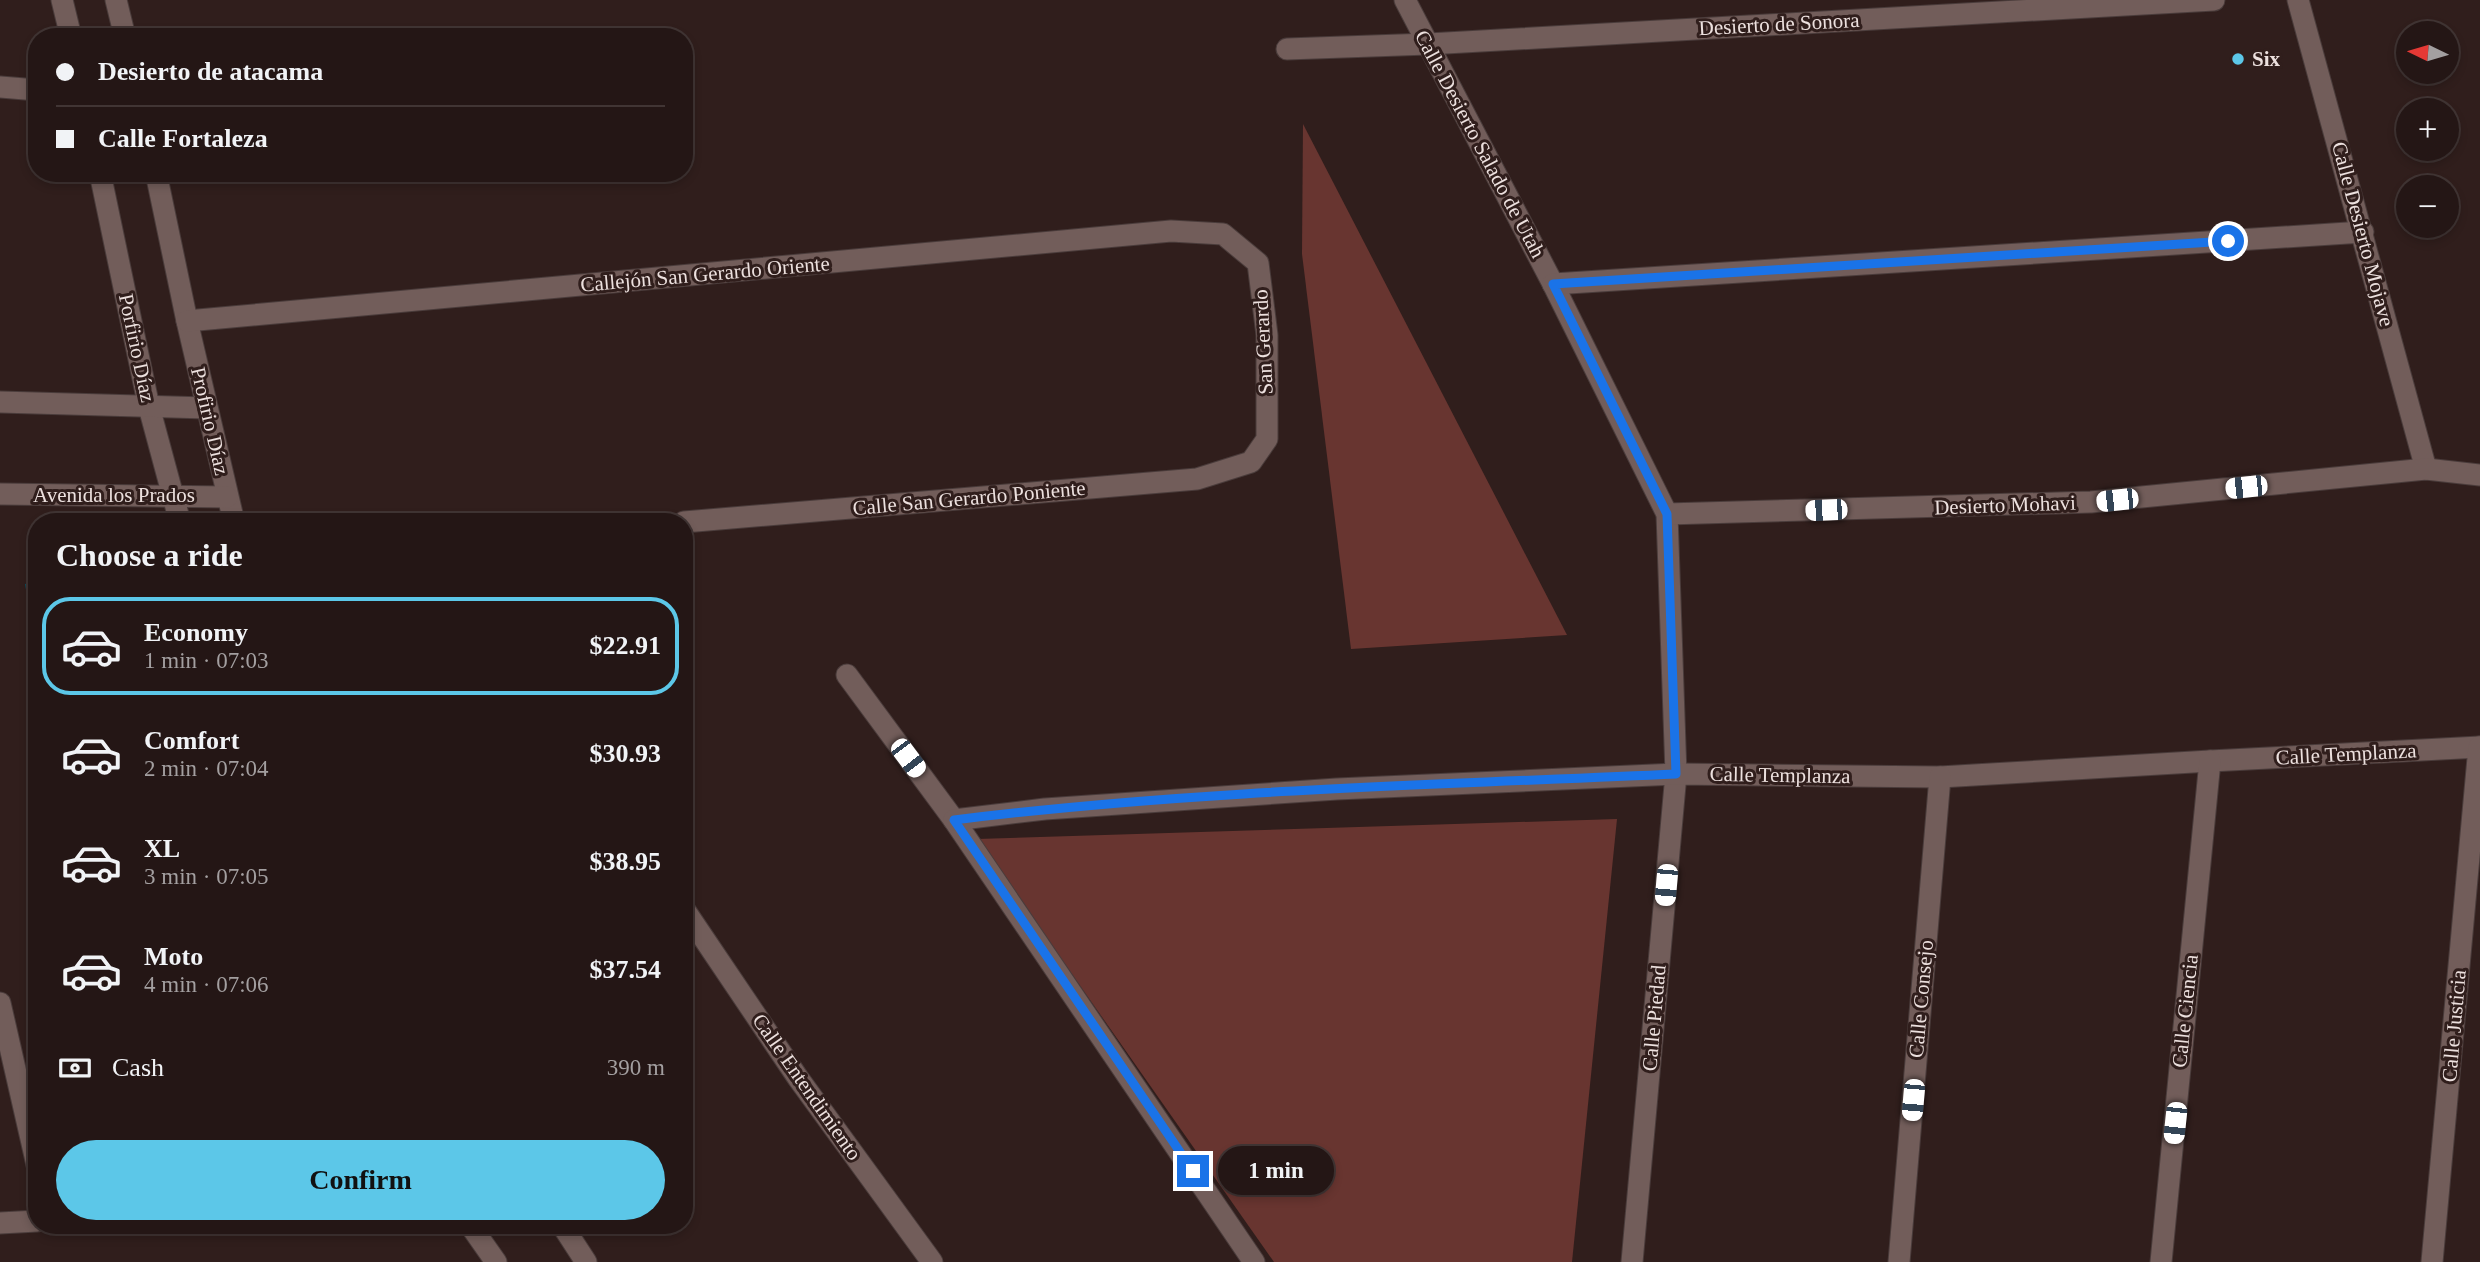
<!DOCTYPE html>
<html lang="en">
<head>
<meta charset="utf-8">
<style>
	:root { --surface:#241615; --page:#302322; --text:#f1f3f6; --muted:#a39fa0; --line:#413534; --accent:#5cc7e8 }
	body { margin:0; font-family:Georgia,serif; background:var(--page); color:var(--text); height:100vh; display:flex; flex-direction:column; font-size:26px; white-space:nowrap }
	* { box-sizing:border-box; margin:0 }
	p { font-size:23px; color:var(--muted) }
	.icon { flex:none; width:38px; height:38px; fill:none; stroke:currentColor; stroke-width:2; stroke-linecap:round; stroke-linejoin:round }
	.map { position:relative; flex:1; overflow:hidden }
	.details { position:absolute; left:28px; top:513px; width:665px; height:721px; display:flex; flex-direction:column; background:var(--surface); border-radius:28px; box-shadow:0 4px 10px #0003,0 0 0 2px var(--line) }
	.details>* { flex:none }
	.banner { position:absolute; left:28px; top:28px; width:665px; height:154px; border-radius:28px; box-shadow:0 4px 10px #0003,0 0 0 2px var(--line); display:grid; align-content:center; height:154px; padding:0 28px; background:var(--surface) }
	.needle { width:46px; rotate:275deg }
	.tools { position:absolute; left:2396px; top:21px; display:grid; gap:14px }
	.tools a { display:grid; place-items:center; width:63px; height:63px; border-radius:50%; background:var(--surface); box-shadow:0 4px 10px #0003,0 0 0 2px var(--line); font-size:35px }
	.end { position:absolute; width:32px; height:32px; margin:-16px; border:9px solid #1a73e8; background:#fff; box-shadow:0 0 0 4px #fff }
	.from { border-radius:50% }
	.bubble { position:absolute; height:49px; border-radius:24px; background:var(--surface); box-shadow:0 4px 10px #0003,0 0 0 2px var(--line); font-size:23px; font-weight:600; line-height:49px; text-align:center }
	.car { position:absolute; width:21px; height:42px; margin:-21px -10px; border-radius:9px; box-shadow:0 0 5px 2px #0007; background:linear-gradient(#fff 24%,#345 0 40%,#fff 0 76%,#345 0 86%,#fff 0) }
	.banner b { display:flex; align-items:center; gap:24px; height:66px; font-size:26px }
	.banner b+b { border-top:2px solid var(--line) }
	.banner i { width:18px; height:18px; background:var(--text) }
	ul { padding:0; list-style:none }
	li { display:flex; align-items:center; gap:21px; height:98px; margin:0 14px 10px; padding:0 14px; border:4px solid transparent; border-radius:28px }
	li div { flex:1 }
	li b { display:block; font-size:26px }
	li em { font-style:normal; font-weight:600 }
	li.selected { border-color:var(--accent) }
	li>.icon { width:63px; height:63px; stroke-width:1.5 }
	h2 { padding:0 28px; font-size:32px; line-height:84px }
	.pay { display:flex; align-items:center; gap:18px; height:77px; padding:0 28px; font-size:26px }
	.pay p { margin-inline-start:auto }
	.button { display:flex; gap:14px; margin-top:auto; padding:14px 28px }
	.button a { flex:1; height:80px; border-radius:42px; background:var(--accent); color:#111; font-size:28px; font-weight:600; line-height:80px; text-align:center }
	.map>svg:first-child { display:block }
	.green { fill:#683530 }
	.building { fill:#085264 }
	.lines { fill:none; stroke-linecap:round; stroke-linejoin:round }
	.minor-casing { stroke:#4a3c3b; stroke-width:23 }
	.minor { stroke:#725d5a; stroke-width:21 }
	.route { stroke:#1a73e8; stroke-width:9 }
	.poi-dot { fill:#5cc7e8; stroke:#301e1c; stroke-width:2.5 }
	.labels { text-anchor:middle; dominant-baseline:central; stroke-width:6; stroke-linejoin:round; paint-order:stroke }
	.street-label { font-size:21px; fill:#ece0de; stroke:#301e1c }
	.poi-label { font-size:21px; font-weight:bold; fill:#ece0de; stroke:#301e1c; text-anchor:start }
</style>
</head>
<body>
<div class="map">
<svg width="2480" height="1262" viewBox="0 0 2480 1262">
	<rect width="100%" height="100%" fill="#301e1c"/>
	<g class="green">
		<path d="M1303,124l264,511 -216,14 -49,-395z"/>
		<path d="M1617,819l-45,443h-298l-297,-423z"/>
	</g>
	<path class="building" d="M37,582v60h-2l-10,-58z"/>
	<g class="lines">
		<g class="minor-casing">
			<g id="minor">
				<path d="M62,0l9,37"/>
				<path d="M116,0l9,37"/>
				<path d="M1405,0l148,284 114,230 9,260 -44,488"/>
				<path d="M2298,0l128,469"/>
				<path d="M1287,49l141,-5 786,-44"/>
				<path d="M0,87l37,3"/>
				<path d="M100,173l49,234 31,115"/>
				<path d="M156,173l31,148 47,201"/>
				<path d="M1553,284l810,-52"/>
				<path d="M187,321l984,-90 52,3 35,29 9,72v104l-16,23 -54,17 -513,43"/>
				<path d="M0,402l207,6"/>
				<path d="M0,494l227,3"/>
				<path d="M1667,514l424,-12 335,-33 54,6"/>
				<path d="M847,675l107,145 300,442"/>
				<path d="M954,820l91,-11 292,-20 339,-15 264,3 270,-16 270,-14"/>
				<path d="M684,909l114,169 134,184"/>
				<path d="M0,1003l37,162"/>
				<path d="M0,1223l37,-2"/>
				<path d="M470,1225l26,37"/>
				<path d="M562,1225l24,37"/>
				<path d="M1899,1262l41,-485"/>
				<path d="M2161,1262l49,-501"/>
				<path d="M2432,1262l47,-515"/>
			</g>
		</g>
		<use href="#minor" class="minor"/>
	</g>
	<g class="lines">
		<path class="route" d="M1193,1171l-239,-351c239,-30 482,-35 722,-46l-9,-260 -114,-230 675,-43"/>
	</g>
	<circle class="poi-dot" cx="2238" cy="59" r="7"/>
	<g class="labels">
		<g class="street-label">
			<text transform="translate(1779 24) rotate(-3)">Desierto de Sonora</text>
			<text transform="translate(1480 144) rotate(62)">Calle Desierto Salado de Utah</text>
			<text transform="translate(2363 234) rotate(75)">Calle Desierto Mojave</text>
			<text transform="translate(705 274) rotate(-5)">Callejón San Gerardo Oriente</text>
			<text transform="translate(1263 342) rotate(-93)">San Gerardo</text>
			<text transform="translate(137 348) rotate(78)">Porfirio Díaz</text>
			<text transform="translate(210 421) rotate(77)">Profirio Díaz</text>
			<text x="114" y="495">Avenida los Prados</text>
			<text transform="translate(969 498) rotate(-5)">Calle San Gerardo Poniente</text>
			<text transform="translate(2005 505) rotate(-2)">Desierto Mohavi</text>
			<text transform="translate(2346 754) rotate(-3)">Calle Templanza</text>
			<text transform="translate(1780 775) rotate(1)">Calle Templanza</text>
			<text transform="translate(1921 999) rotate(-85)">Calle Consejo</text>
			<text transform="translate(2185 1011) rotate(-84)">Calle Ciencia</text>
			<text transform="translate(1654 1018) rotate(-85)">Calle Piedad</text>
			<text transform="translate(2454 1026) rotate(-85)">Calle Justicia</text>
			<text transform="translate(807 1087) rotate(55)">Calle Entendimiento</text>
		</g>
		<g class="poi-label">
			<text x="2252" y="59">Six</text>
		</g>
	</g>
</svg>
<div class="tools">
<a><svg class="needle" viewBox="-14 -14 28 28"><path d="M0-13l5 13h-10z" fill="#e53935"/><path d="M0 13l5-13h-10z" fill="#a39fa0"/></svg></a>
<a>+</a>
<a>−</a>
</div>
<i class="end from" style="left:2228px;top:241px"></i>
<i class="end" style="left:1193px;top:1171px"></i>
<div class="bubble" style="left:1218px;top:1146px;width:116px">1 min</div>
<i class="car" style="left:2246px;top:487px;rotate:264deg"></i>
<i class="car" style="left:2117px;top:500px;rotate:264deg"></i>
<i class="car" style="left:1826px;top:510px;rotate:268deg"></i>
<i class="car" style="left:908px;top:758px;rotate:143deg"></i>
<i class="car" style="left:1666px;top:885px;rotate:185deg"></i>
<i class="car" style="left:1913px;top:1100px;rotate:185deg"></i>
<i class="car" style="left:2175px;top:1123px;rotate:186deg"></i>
<div class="banner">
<b><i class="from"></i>Desierto de atacama</b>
<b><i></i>Calle Fortaleza</b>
</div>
<section class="details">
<h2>Choose a ride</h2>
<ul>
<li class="selected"><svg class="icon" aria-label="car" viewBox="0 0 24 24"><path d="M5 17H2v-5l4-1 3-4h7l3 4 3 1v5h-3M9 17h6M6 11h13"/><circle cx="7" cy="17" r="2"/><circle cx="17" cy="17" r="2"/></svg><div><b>Economy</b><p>1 min · 07:03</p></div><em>$22.91</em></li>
<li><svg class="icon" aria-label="car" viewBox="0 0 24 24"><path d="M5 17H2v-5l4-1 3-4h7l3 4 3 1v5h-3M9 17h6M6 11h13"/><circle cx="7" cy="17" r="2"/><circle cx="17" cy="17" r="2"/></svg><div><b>Comfort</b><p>2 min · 07:04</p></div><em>$30.93</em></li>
<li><svg class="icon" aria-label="car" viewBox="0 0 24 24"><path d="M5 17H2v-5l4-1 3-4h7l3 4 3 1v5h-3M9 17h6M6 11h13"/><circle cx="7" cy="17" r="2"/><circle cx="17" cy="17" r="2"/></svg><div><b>XL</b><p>3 min · 07:05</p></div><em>$38.95</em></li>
<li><svg class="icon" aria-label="car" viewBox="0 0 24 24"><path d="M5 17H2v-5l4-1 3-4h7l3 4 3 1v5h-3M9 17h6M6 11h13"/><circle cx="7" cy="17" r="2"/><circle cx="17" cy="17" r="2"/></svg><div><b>Moto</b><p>4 min · 07:06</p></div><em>$37.54</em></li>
</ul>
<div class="pay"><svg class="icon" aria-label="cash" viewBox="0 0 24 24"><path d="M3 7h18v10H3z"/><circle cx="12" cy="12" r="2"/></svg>Cash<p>390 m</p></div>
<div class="button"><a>Confirm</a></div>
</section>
</div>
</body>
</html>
